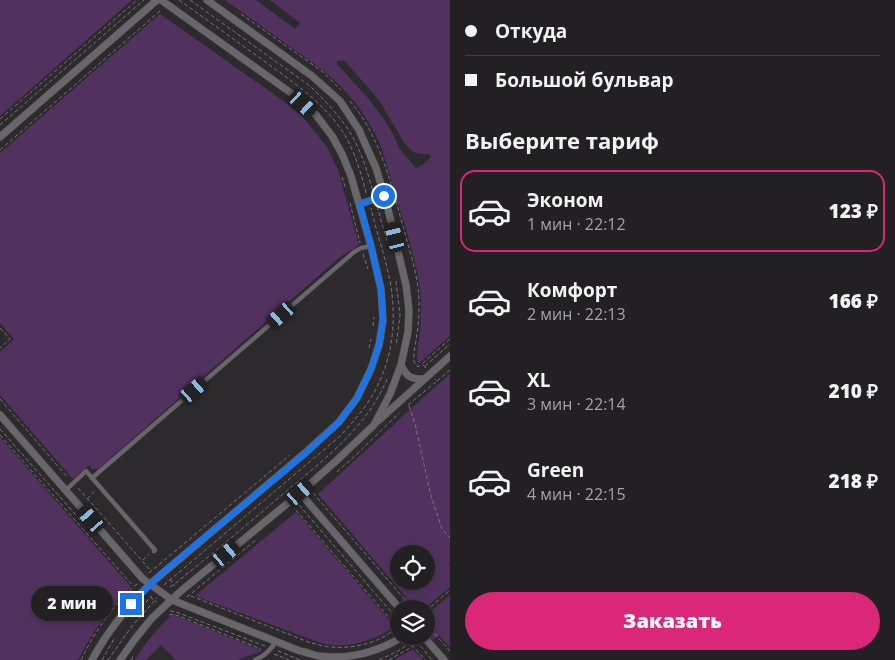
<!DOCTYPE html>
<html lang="ru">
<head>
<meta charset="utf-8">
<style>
	:root { --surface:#222022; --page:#2a282a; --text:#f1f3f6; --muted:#a2a3a5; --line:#3f3e40; --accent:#db2777 }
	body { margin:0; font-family:"Open Sans",sans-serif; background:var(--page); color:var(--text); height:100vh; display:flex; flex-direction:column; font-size:19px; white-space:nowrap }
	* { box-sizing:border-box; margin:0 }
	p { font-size:16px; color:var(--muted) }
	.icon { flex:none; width:28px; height:28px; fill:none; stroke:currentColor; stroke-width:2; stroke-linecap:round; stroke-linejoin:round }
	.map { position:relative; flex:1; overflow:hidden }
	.details { display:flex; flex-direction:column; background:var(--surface); width:445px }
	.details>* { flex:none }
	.top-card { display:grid; align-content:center; height:110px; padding:0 15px; background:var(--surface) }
	.tools { position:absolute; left:390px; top:545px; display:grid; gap:10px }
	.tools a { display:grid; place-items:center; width:45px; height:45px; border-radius:50%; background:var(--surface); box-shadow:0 2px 8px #0003,0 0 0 1px var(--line); font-size:25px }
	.end { position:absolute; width:22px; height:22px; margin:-11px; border:6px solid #1a73e8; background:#fff; box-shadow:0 0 0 2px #fff }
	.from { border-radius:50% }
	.bubble { position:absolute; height:35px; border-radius:18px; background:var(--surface); box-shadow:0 2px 8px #0003,0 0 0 1px var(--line); font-size:16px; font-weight:800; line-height:35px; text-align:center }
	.car { position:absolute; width:15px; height:30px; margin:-15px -8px; border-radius:6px; box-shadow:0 0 4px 1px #0007; background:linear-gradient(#222 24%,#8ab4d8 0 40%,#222 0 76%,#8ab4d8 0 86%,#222 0) }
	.top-card b { display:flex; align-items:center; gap:18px; height:48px; font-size:19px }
	.top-card b+b { border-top:1px solid var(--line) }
	.top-card i { width:12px; height:12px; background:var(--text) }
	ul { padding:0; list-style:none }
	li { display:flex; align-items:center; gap:15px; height:82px; margin:0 10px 8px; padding:0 5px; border:2px solid transparent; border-radius:15px }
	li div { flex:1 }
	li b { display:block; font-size:19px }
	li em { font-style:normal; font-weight:800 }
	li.selected { border-color:var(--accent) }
	li>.icon { width:45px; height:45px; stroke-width:1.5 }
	h2 { padding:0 15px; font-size:22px; line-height:60px }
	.cta { display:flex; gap:10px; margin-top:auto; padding:10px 15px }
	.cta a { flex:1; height:58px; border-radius:30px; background:var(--accent); color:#fff; font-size:20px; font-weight:800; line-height:58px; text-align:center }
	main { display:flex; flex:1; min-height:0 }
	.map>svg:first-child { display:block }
	.green { fill:#51325f; fill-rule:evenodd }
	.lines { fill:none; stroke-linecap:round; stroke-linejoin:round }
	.service-casing { stroke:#474548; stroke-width:5 }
	.minor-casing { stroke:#474548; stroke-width:8 }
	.path { stroke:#777578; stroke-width:1; stroke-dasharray:4 2.5; stroke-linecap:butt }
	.service { stroke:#69666b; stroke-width:4 }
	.minor { stroke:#69666b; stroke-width:7 }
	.route { stroke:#1a73e8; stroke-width:6 }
</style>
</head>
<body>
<main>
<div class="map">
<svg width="450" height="660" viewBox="0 0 450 660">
	<rect width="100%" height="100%" fill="#2d2a2e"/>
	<g class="green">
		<path d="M0,0h132l-132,116z"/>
		<path d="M225,0h31l39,29 5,-6 -30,-23h180v336l-32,28c-2,-10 0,-19 2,-30 1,-15 2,-30 0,-45 -3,-23 -10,-45 -16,-67 -5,-14 -9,-29 -13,-43 -5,-15 -8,-30 -15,-43 -12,-26 -31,-47 -52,-65zM344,60l35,40 26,44 8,8 8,2h8l2,3 -7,7 -8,4 -13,-15 -5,-7 -5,-12 -10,-16 -15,-20 -31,-34v-3z"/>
		<path d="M160,14l122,86 21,17 24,30 11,23 21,75 -19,12 -242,212h-6l-3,-4 -16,14 -73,-84v-43l14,-13 -14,-16v-170z"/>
		<path d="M450,374v184l-1,7h1v22l-26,22h-18l-5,-7 5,-5 -88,-103c45,-40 87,-81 132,-120zM399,554h27v27h-27z"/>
		<path d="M0,437l131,150c-22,21 -39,46 -53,73h-78z"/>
		<path d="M296,512l99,115 -1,1c-19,11 -40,19 -62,17 -6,0 -13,-3 -19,-5l-118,-44z"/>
		<path d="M450,595v52l-11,-12 -6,5 -7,-8v-17z"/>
		<path d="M174,615l89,36 -26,9h-61l-15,-15 -15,15h-11c9,-16 22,-30 35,-44z"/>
		<path d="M413,649l10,11h-29z"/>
	</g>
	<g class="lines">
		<g class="service-casing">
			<g id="service">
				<path d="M92,478l262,-226 7,-4 10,-2"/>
				<path d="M66,490l20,-19 69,79 -1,1"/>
				<path d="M255,660c10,-4 16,-10 21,-19"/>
			</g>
		</g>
		<g class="minor-casing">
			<g id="minor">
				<path d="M0,137l157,-137"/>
				<path d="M360,204l24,-8"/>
				<path d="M401,365c6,12 9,14 22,14"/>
				<path d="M0,415l143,164 29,21 128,51c7,1 13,4 19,5 31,4 59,-4 85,-20"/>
				<path d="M378,421l72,-65"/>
				<path d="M300,493l100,116"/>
				<path d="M423,636l21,24"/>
				<path d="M92,660c15,-28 35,-53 58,-76l155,-131 34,-31 18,-24 14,-29 8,-24 4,-25 -2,-31 -10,-43 -20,-70 -9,-22 -10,-18 -16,-21 -25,-22 -130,-93"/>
				<path d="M120,660l15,-21 17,-21 29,-27 119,-98 37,-33 37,-35 16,-31 11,-29 7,-33 1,-22 -3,-25 -19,-80 -11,-37 -17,-38 -19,-29 -28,-25 -105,-76"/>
			</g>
		</g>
		<g class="path">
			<path d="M179,0c27,19 54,39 81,58 30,22 62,43 83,74 11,18 18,40 23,61"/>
			<path d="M190,0l120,86c15,15 30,30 41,48 10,17 17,39 22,58"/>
			<path d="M241,14l82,58 18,18"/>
			<path d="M350,101c31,37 41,83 54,129 5,19 12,39 14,59 2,15 1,30 -1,45 -1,9 -4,18 -3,27 1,3 2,3 4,6l3,-3"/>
			<path d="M0,119l137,-119"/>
			<path d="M0,125l144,-125"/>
			<path d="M0,150l160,-139"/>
			<path d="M342,177l4,12"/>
			<path d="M350,203l10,40"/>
			<path d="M377,206l10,35"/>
			<path d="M363,254l5,15"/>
			<path d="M396,281l4,34 -4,31"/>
			<path d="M373,326l1,-9"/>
			<path d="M0,328l10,11 -10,9"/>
			<path d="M369,348l2,-9"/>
			<path d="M425,366l25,-22"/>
			<path d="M426,368l-4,-4 28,-25"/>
			<path d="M437,381l13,-11"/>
			<path d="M0,399l68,79"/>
			<path d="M408,405l29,-24 -2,-2"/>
			<path d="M409,406l6,18 16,72 11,33 8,9"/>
			<path d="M0,429l82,93"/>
			<path d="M0,435l133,151"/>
			<path d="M337,472l20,-18 42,-41"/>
			<path d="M78,488l73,83"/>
			<path d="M313,493l100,116"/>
			<path d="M87,499l8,-8"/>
			<path d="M299,505l100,116"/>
			<path d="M143,560l6,-6"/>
			<path d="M149,573l141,-118"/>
			<path d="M170,579l5,7"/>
			<path d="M164,585l175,-148c16,-17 33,-36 42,-59 14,-32 15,-69 8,-102 -5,-23 -13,-45 -18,-68"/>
			<path d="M170,587l7,-5c36,-29 71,-58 106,-88 39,-33 84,-66 104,-115"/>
			<path d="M191,596l120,47c6,1 13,4 20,4 22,2 50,-4 66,-20l-103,-119"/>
			<path d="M150,597l7,5"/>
			<path d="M187,597l70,-58"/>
			<path d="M170,611l6,1 89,34"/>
			<path d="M426,611l24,-21"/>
			<path d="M169,615l5,-1 87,35"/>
			<path d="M132,616l20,-20"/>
			<path d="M426,624l24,27"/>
			<path d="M412,636l20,24"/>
			<path d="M411,644l2,2 4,-3"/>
			<path d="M278,651l22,9"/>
			<path d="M274,654l15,6"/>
			<path d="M81,660c13,-28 33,-56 56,-76"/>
			<path d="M102,660l12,-21"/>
			<path d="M108,660l24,-34 25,-28"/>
			<path d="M131,660l3,-5"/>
			<path d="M379,660l19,-9 17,-11"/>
			<path d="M389,660l24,-14 12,14"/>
		</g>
		<use href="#service" class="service"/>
		<use href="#minor" class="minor"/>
	</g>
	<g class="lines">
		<path class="route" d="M131,604l32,-32 143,-119 33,-31 18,-24 14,-29 8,-24 4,-25 -2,-31 -10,-43 -11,-42 24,-8"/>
	</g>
</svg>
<div class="tools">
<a><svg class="icon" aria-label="locate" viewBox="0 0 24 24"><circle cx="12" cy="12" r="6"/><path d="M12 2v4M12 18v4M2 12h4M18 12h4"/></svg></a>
<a><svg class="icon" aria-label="layers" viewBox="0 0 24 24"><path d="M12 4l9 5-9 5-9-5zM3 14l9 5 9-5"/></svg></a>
</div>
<i class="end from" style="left:384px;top:196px"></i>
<i class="end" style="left:131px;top:604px"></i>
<div class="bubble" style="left:31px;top:586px;width:82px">2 мин</div>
<i class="car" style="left:303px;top:104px;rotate:132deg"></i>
<i class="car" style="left:395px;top:237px;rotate:346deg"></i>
<i class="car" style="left:281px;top:315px;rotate:229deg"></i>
<i class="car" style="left:194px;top:390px;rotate:49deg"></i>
<i class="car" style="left:300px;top:493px;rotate:49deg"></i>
<i class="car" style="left:91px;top:519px;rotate:319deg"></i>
<i class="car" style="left:226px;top:554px;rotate:50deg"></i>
</div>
<section class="details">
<div class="top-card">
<b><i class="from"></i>Откуда</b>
<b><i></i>Большой бульвар</b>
</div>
<h2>Выберите тариф</h2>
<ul>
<li class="selected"><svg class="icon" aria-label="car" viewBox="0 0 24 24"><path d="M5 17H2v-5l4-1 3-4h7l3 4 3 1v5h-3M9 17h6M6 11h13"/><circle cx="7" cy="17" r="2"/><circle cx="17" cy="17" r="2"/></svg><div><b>Эконом</b><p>1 мин · 22:12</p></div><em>123 ₽</em></li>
<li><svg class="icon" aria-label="car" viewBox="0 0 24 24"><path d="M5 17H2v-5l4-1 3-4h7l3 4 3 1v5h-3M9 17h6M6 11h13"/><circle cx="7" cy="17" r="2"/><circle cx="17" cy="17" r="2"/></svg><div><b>Комфорт</b><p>2 мин · 22:13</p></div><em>166 ₽</em></li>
<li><svg class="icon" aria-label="car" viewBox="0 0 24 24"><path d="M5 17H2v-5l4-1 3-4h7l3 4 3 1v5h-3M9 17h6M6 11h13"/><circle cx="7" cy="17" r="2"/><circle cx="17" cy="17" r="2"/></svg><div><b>XL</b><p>3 мин · 22:14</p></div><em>210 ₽</em></li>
<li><svg class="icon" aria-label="car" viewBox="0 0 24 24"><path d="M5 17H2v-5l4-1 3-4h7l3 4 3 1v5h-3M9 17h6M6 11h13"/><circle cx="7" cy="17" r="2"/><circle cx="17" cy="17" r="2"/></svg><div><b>Green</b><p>4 мин · 22:15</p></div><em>218 ₽</em></li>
</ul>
<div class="cta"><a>Заказать</a></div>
</section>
</main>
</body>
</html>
